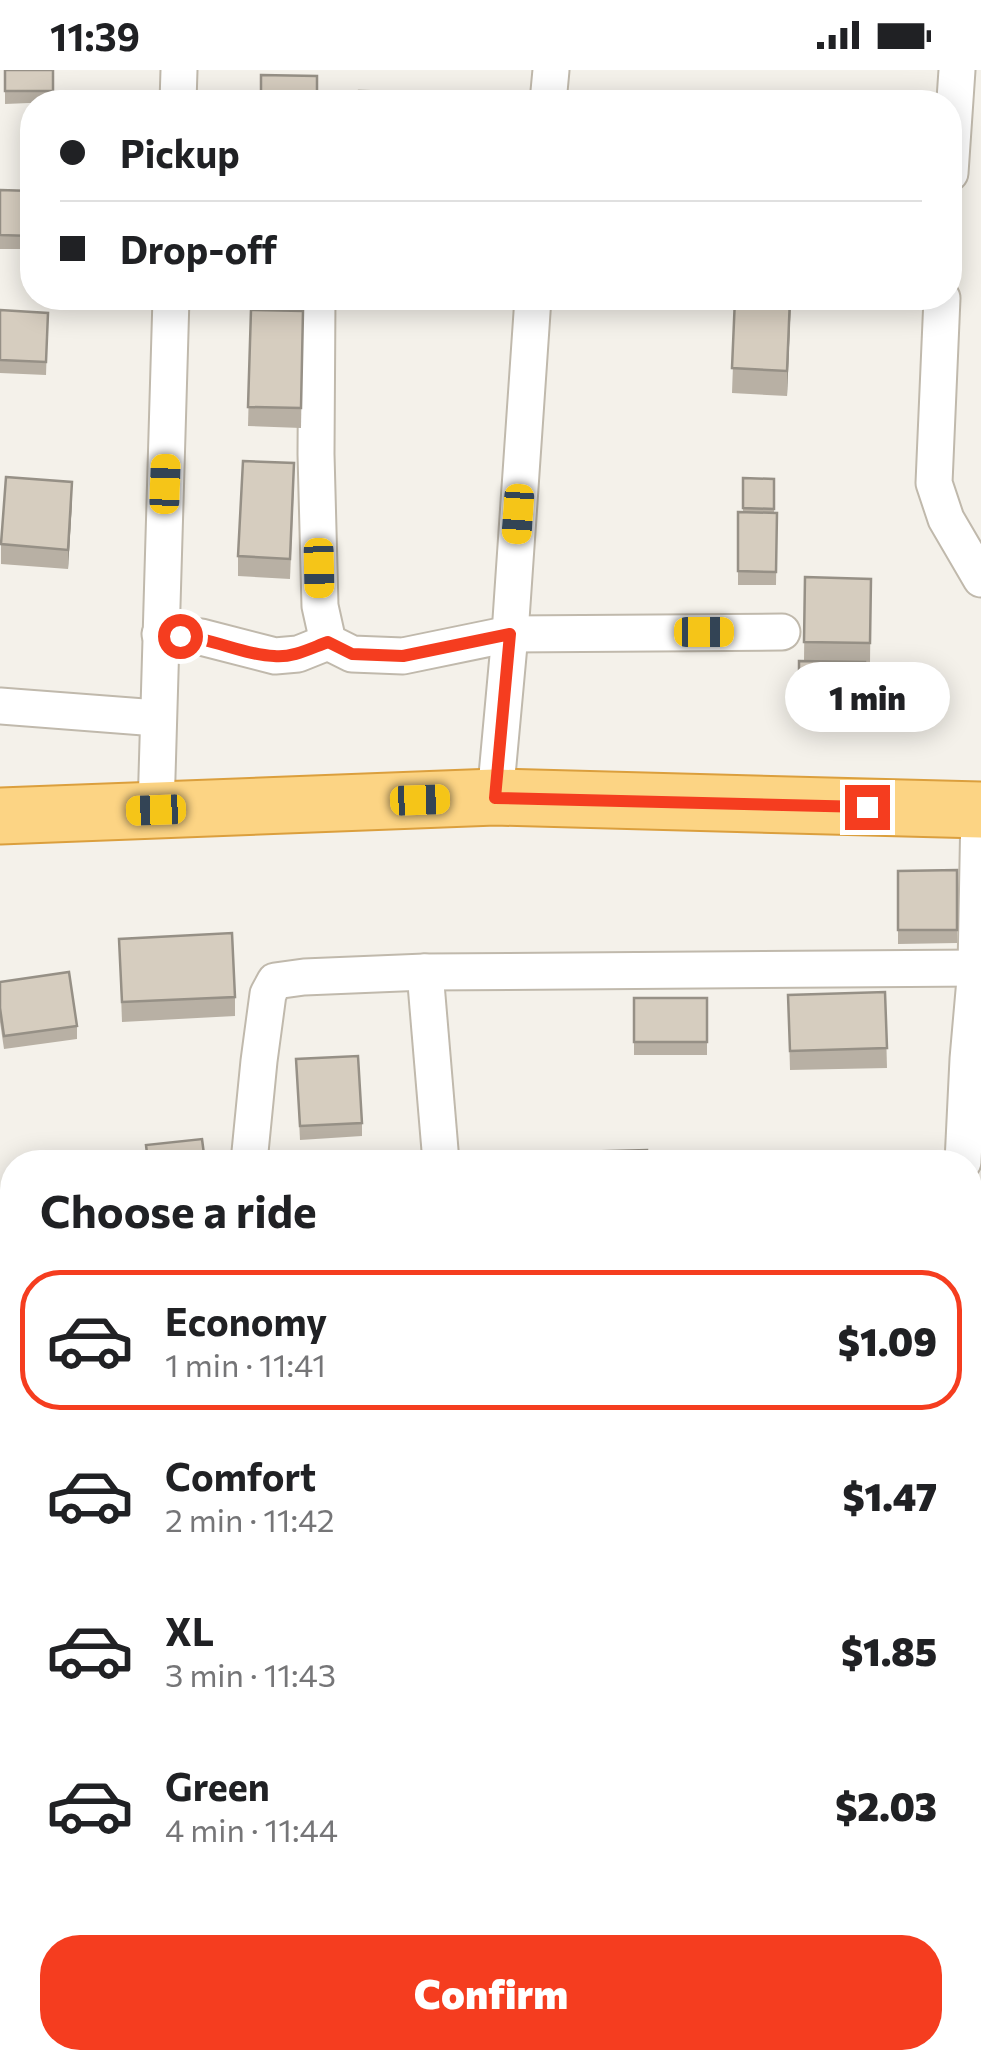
<!DOCTYPE html>
<html lang="en">
<head>
<meta charset="utf-8">
<style>
	:root { --surface:#fff; --page:#f6f6f6; --text:#202124; --muted:#757577; --line:#e0e0e0; --accent:#f53d1f }
	body { margin:0; font-family:Commissioner,sans-serif; background:var(--page); color:var(--text); height:100vh; display:flex; flex-direction:column; font-size:38px; white-space:nowrap }
	* { box-sizing:border-box; margin:0 }
	p { font-size:32px; color:var(--muted) }
	.icon { flex:none; width:55px; height:55px; fill:none; stroke:currentColor; stroke-width:2; stroke-linecap:round; stroke-linejoin:round }
	.map { position:relative; flex:1; overflow:hidden }
	.details { position:absolute; left:0px; top:1080px; width:982px; height:920px; display:flex; flex-direction:column; background:var(--surface); border-radius:40px 40px 0 0; box-shadow:0 5px 25px #0003 }
	.details>* { flex:none }
	.top-card { position:absolute; left:20px; top:20px; width:942px; height:220px; border-radius:40px; box-shadow:0 5px 25px #0003; display:grid; align-content:center; height:220px; padding:0 40px; background:var(--surface) }
	.end { position:absolute; width:45px; height:45px; margin:-22px; border:12px solid #f53d1f; background:#fff; box-shadow:0 0 0 5px #fff }
	.from { border-radius:50% }
	.bubble { position:absolute; height:70px; border-radius:35px; background:var(--surface); box-shadow:0 5px 25px #0003; font-size:32px; font-weight:800; line-height:70px; text-align:center }
	.car { position:absolute; width:30px; height:60px; margin:-30px -15px; border-radius:12px; box-shadow:0 0 8px 2px #0007; background:linear-gradient(#f5c518 24%,#345 0 40%,#f5c518 0 76%,#345 0 86%,#f5c518 0) }
	.top-card b { display:flex; align-items:center; gap:35px; height:95px; font-size:38px }
	.top-card b+b { border-top:2px solid var(--line) }
	.top-card i { width:25px; height:25px; background:var(--text) }
	ul { padding:0; list-style:none }
	li { display:flex; align-items:center; gap:30px; height:140px; margin:0 20px 15px; padding:0 20px; border:5px solid transparent; border-radius:40px }
	li div { flex:1 }
	li b { display:block; font-size:38px }
	li em { font-style:normal; font-weight:800 }
	li.current { border-color:var(--accent) }
	li>.icon { width:90px; height:90px; stroke-width:1.5 }
	h2 { padding:0 40px; font-size:45px; line-height:120px }
	.cta { display:flex; gap:20px; margin-top:auto; padding:20px 40px }
	.cta a { flex:1; height:115px; border-radius:40px; background:var(--accent); color:#fff; font-size:40px; font-weight:800; line-height:115px; text-align:center }
	.status { display:flex; justify-content:space-between; align-items:center; height:70px; padding:0 50px; background:var(--surface); direction:ltr }
	.status svg { height:28px; fill:currentColor }
	.map>svg:first-child { display:block }
	.lines { fill:none; stroke-linecap:round; stroke-linejoin:round }
	.minor-casing { stroke:#c0b9ac; stroke-width:39 }
	.trunk-casing { stroke:#db9f3d; stroke-width:59 }
	.minor { stroke:#fff; stroke-width:35 }
	.trunk { stroke:#fcd484; stroke-width:55 }
	.wall { fill:#b8b0a4 }
	.shaded-wall { fill:#969086 }
	.building { fill:#d6cdbf; stroke:#969086; stroke-width:2.5 }
	.route { stroke:#f53d1f; stroke-width:12 }
</style>
</head>
<body>
<div class="status"><b>11:39</b><svg viewBox="0 0 49 12"><path d="M0 12V9h3v3zM5 12V6h3v6zM10 12V3h3v9zM15 12V0h3v12zM26 1h20v11H26zM47 4h2v5h-2z"/></svg></div>
<div class="map">
<svg width="981" height="2000" viewBox="0 0 981 2000">
	<rect width="100%" height="100%" fill="#f4f1ea"/>
	<g class="lines">
		<g class="minor-casing">
			<g id="minor">
				<path d="M178,32l1,-32"/>
				<path d="M548,32l3,-32"/>
				<path d="M950,103l7,-103"/>
				<path d="M317,228l-1,156 4,152 8,36 24,12 51,2 107,-22 272,-2"/>
				<path d="M942,228l-8,185 12,36 35,60"/>
				<path d="M160,564l41,3 74,19 23,-2 30,-12"/>
				<path d="M0,636l157,12"/>
				<path d="M495,727l15,-163 23,-336"/>
				<path d="M156,740l15,-512"/>
				<path d="M425,902l16,190"/>
				<path d="M249,1092l10,-101 9,-67 7,-13 29,-4 121,-5 556,-4"/>
				<path d="M963,1092l5,-103 8,-91 3,-158"/>
				<path d="M970,1152l11,2"/>
				<path d="M0,1167h12"/>
				<path d="M970,1679h11"/>
				<path d="M0,1715l12,-1"/>
				<path d="M802,1988l34,12"/>
			</g>
		</g>
		<g class="trunk-casing">
			<path id="trunk" d="M0,746l495,-19 486,13"/>
		</g>
		<use href="#minor" class="minor"/>
		<use href="#trunk" class="trunk"/>
	</g>
	<g class="wall">
		<path d="M5,0h49l-1,32 -48,2z"/>
		<path d="M0,120l32,1v58h-32z"/>
		<path d="M569,228h222l-4,98 -55,-3 3,-85 -166,-9z"/>
		<path d="M0,240l48,3 -2,62 -46,-2z"/>
		<path d="M251,240l52,1 -2,117 -53,-2z"/>
		<path d="M743,408l31,1v34h3l-1,72h-38v-73h5z"/>
		<path d="M294,413l-4,96 -52,-3v-20z"/>
		<path d="M72,431l-4,68 -67,-5v-20z"/>
		<path d="M805,507l66,2 -1,84h-5l-1,54 -65,-1 5,-55z"/>
		<path d="M957,800v73l-59,1v-73z"/>
		<path d="M119,869l116,58v19l-113,6z"/>
		<path d="M0,912l77,44v13l-73,10 -4,-27z"/>
		<path d="M885,922l2,76 -97,2 -2,-75z"/>
		<rect x="634" y="928" width="73" height="57"/>
		<path d="M296,989l66,64v13l-62,4z"/>
		<path d="M970,1166l11,1v80l-11,-1z"/>
		<path d="M12,1174v113l-12,1v-113z"/>
		<path d="M0,1769h12v55l-12,1z"/>
		<path d="M970,1777l11,3v56l-11,-3z"/>
		<path d="M12,1967v21h44l-2,12h-30l-14,-2v-14z"/>
		<path d="M637,1988h74l-4,12h-60l-10,-3z"/>
	</g>
	<g class="shaded-wall">
		<path d="M790,228h1l-4,98v-25z"/>
		<path d="M72,412v19l-4,68v-19z"/>
		<path d="M704,1988h7l-4,12h-7z"/>
	</g>
	<g class="building">
		<rect x="5" y="0" width="48" height="21"/>
		<path d="M261,5l56,1v26h-56z"/>
		<path d="M359,21l151,3v8h-152z"/>
		<path d="M0,120l32,1v45l-32,-1z"/>
		<path d="M735,228h55l-3,73 -55,-3z"/>
		<path d="M0,240l48,3 -2,49 -46,-2z"/>
		<path d="M251,240l52,1 -2,97 -53,-1z"/>
		<path d="M243,391l51,2 -4,96 -52,-3z"/>
		<path d="M6,407l66,5 -4,68 -67,-6z"/>
		<path d="M743,408l31,1v30l-31,-1z"/>
		<path d="M738,442l39,1 -1,59 -38,-1z"/>
		<path d="M805,507l66,2 -1,64 -66,-1z"/>
		<path d="M799,591l66,1 -1,42 -65,-1z"/>
		<path d="M957,800v60h-59v-59z"/>
		<path d="M232,863l3,64 -113,5 -3,-63z"/>
		<path d="M69,902l8,54 -73,10 -4,-28v-26z"/>
		<path d="M885,922l2,56 -97,3 -2,-56z"/>
		<rect x="634" y="928" width="73" height="44"/>
		<path d="M358,986l4,67 -62,3 -4,-67z"/>
		<path d="M202,1069l3,23h-57l-2,-17z"/>
		<path d="M647,1080v12h-73v-10z"/>
		<path d="M970,1166l11,1v61l-11,-2z"/>
		<path d="M12,1174v93l-12,1v-93z"/>
		<rect x="0" y="1769" width="12" height="42"/>
		<path d="M970,1777l11,3v42l-11,-2z"/>
		<path d="M29,1988h25l-1,4z"/>
		<path d="M215,1988h90l-2,12h-90z"/>
		<path d="M667,1988h37l-4,11z"/>
	</g>
	<g class="lines">
		<path class="route" d="M180,566c33,2 63,19 94,20 19,2 37,-8 54,-14l24,12 51,2 107,-22 -15,164 372,9"/>
	</g>
</svg>
<i class="end from" style="left:180px;top:566px"></i>
<i class="end" style="left:867px;top:737px"></i>
<div class="bubble" style="left:785px;top:592px;width:165px">1 min</div>
<i class="car" style="left:165px;top:414px;rotate:2deg"></i>
<i class="car" style="left:518px;top:444px;rotate:184deg"></i>
<i class="car" style="left:319px;top:498px;rotate:179deg"></i>
<i class="car" style="left:704px;top:562px;rotate:90deg"></i>
<i class="car" style="left:420px;top:730px;rotate:88deg"></i>
<i class="car" style="left:156px;top:740px;rotate:268deg"></i>
<div class="top-card">
<b><i class="from"></i>Pickup</b>
<b><i></i>Drop-off</b>
</div>
<section class="details">
<h2>Choose a ride</h2>
<ul>
<li class="current"><svg class="icon" aria-label="car" viewBox="0 0 24 24"><path d="M5 17H2v-5l4-1 3-4h7l3 4 3 1v5h-3M9 17h6M6 11h13"/><circle cx="7" cy="17" r="2"/><circle cx="17" cy="17" r="2"/></svg><div><b>Economy</b><p>1 min · 11:41</p></div><em>$1.09</em></li>
<li><svg class="icon" aria-label="car" viewBox="0 0 24 24"><path d="M5 17H2v-5l4-1 3-4h7l3 4 3 1v5h-3M9 17h6M6 11h13"/><circle cx="7" cy="17" r="2"/><circle cx="17" cy="17" r="2"/></svg><div><b>Comfort</b><p>2 min · 11:42</p></div><em>$1.47</em></li>
<li><svg class="icon" aria-label="car" viewBox="0 0 24 24"><path d="M5 17H2v-5l4-1 3-4h7l3 4 3 1v5h-3M9 17h6M6 11h13"/><circle cx="7" cy="17" r="2"/><circle cx="17" cy="17" r="2"/></svg><div><b>XL</b><p>3 min · 11:43</p></div><em>$1.85</em></li>
<li><svg class="icon" aria-label="car" viewBox="0 0 24 24"><path d="M5 17H2v-5l4-1 3-4h7l3 4 3 1v5h-3M9 17h6M6 11h13"/><circle cx="7" cy="17" r="2"/><circle cx="17" cy="17" r="2"/></svg><div><b>Green</b><p>4 min · 11:44</p></div><em>$2.03</em></li>
</ul>
<div class="cta"><a>Confirm</a></div>
</section>
</div>
</body>
</html>
